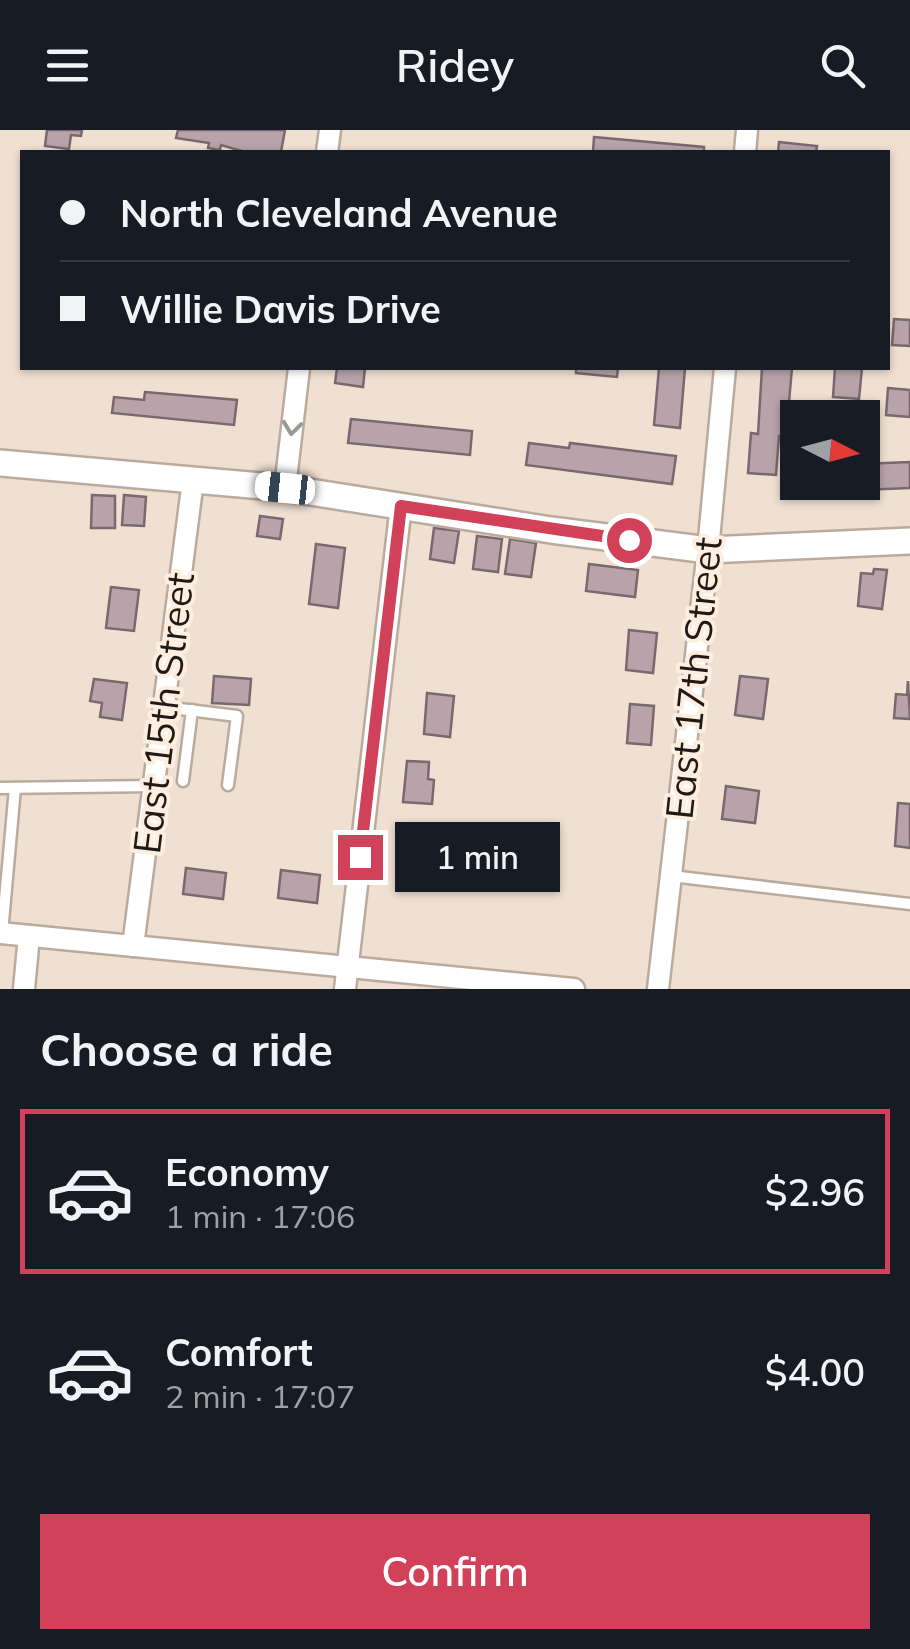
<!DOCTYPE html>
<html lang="en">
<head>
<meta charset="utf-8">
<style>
	:root { --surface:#171b24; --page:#242831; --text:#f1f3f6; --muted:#9ea1a6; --line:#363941; --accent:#d14159 }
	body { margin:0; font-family:Mulish,sans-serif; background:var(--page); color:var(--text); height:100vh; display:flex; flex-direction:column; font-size:38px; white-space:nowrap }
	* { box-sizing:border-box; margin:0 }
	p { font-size:32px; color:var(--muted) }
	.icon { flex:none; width:55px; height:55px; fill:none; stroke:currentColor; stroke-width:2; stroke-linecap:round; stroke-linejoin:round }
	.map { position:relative; height:859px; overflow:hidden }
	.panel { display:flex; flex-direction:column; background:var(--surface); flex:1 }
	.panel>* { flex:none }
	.guide { position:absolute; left:20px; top:20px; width:870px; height:220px; border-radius:0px; box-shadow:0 2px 8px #0004; display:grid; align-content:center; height:220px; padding:0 40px; background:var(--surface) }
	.needle { width:65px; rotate:96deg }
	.buttons { position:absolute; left:780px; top:270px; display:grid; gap:20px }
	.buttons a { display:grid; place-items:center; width:100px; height:100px; border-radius:0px; background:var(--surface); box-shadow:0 2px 8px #0004; font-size:50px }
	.end { position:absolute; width:45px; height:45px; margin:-22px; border:12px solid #d14159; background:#fff; box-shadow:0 0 0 5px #fff }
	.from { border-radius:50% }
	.bubble { position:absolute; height:70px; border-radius:0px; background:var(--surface); box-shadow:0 2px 8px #0004; font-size:32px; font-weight:600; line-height:70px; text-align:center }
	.car { position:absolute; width:30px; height:60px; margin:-30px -15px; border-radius:12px; box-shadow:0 0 8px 2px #0007; background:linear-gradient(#fff 24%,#345 0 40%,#fff 0 76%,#345 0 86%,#fff 0) }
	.guide b { display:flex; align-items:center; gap:35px; height:95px; font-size:38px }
	.guide b+b { border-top:2px solid var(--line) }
	.guide i { width:25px; height:25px; background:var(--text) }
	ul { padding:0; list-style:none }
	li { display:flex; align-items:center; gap:30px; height:165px; margin:0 20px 15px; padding:0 20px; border:5px solid transparent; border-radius:0px }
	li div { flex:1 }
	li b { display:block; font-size:38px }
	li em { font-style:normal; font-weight:600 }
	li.active { border-color:var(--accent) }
	li>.icon { width:90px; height:90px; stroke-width:1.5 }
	h2 { padding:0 40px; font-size:45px; line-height:120px }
	.button { display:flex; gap:20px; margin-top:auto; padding:20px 40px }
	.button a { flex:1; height:115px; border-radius:0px; background:var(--accent); color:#fff; font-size:40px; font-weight:600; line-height:115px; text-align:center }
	header { display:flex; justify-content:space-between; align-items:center; height:130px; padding:0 40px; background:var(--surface); font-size:45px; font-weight:600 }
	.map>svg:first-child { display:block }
	.building { fill:#b8a3aa; stroke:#7b686e; stroke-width:2.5 }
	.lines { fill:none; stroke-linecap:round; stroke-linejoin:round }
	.service-casing { stroke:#bbab9e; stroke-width:15 }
	.minor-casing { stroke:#bbab9e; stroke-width:25 }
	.tertiary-casing { stroke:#bbab9e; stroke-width:30 }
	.service { stroke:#fff; stroke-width:10 }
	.minor { stroke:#fff; stroke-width:20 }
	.tertiary { stroke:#fff; stroke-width:25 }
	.oneway { stroke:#9b9896 }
	.route { stroke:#d14159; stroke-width:12 }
	.labels { text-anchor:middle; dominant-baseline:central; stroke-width:8; stroke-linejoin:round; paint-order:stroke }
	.street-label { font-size:38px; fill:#201a16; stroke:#feeee0 }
</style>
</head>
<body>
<header><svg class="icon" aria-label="menu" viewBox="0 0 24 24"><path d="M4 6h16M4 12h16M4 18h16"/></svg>Ridey<svg class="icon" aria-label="search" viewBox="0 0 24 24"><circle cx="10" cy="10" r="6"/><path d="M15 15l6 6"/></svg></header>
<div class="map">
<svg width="910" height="859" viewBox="0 0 910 859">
	<rect width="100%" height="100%" fill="#f0e0d2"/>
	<g class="building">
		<path d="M47,0h35l-1,6 -10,-1 -2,14 -24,-3z"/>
		<path d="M178,0h107l-4,22h-36l-24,-7 -1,5 -12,-2 1,-5 -33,-5z"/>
		<path d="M594,7l110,10v5h-111z"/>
		<path d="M779,12l38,4 -1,6h-38z"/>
		<path d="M894,189l16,1v26l-18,-1z"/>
		<path d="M337,238h28l-2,19 -28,-4z"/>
		<path d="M576,238h42l-1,9 -41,-4z"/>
		<path d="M659,238h26l-5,60 -26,-3z"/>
		<path d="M762,238h30l-6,68h-7l-3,39 -28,-2 3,-40 7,1z"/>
		<path d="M835,238h27l-3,31 -26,-2z"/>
		<path d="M888,258l22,2v27l-24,-2z"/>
		<path d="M145,262l92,8 -3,25 -122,-12 2,-16 30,3z"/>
		<path d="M351,289l121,12 -2,24 -122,-12z"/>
		<path d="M529,313l40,5 1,-5 106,13 -4,28 -146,-19z"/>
		<path d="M910,332v26l-98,4 -1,-10h51v-18z"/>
		<path d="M92,365l23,1v32h-24z"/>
		<path d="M124,365l22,2 -2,29 -22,-1z"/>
		<path d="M260,386l23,3 -3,20 -23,-3z"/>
		<path d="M434,398l25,3 -5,32 -24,-4z"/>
		<path d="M477,406l25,3 -4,33 -25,-3z"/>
		<path d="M510,409l26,4 -5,34 -26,-3z"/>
		<path d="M316,414l29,4 -7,60 -29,-4z"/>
		<path d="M589,434l49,6 -3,27 -49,-6z"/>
		<path d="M874,439l13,1 -5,39 -24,-3 3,-33 12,1z"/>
		<path d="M111,457l28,3 -5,41 -28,-3z"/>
		<path d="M629,500l28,3 -4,40 -27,-3z"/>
		<path d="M214,546l37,3 -2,26 -37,-2z"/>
		<path d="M740,546l28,3 -5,40 -28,-4z"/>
		<path d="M94,549l33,4 -5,37 -22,-3 2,-14 -12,-2z"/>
		<path d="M908,551l2,38 -16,-1 2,-24 11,1z"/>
		<path d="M427,563l27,3 -4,41 -26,-3z"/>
		<path d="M630,574l24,2 -3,39 -24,-2z"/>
		<path d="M407,631l22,1 -1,17 6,1 -2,24 -29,-2z"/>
		<path d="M726,656l33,5 -4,32 -33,-4z"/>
		<path d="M898,673l12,1v44l-15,-2z"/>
		<path d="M186,738l40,5 -3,26 -40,-5z"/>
		<path d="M281,740l39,5 -3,28 -39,-5z"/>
	</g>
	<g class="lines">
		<g class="service-casing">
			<g id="service">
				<path d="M164,577l73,9 -9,69"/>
				<path d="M183,651l9,-71"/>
				<path d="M0,658l152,-2"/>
				<path d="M671,746l239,28"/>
				<path d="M2,803l13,-145"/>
			</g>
		</g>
		<g class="minor-casing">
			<g id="minor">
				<path d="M327,22l3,-22"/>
				<path d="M745,22l2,-22"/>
				<path d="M285,358l14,-120"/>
				<path d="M0,803l574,56"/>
				<path d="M133,816l60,-466"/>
				<path d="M24,859l5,-53"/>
				<path d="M345,859l56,-484"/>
				<path d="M658,859l50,-439 17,-182"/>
			</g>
		</g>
		<g class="tertiary-casing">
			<path id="tertiary" d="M0,333l285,25 266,42 157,20 202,-9"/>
		</g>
		<use href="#service" class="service"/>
		<use href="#minor" class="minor"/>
		<use href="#tertiary" class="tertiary"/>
	</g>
	<defs><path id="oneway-chevron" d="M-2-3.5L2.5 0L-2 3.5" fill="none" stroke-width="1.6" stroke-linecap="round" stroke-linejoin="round" transform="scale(2.5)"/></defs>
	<use class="oneway" href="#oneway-chevron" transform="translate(292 298) rotate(97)"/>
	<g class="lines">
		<path class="route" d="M360,727l41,-351 228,34"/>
	</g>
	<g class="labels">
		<g class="street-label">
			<text transform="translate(693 548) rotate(-84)">East 17th Street</text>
			<text transform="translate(163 583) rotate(-83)">East 15th Street</text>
		</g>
	</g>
</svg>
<div class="buttons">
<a><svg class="needle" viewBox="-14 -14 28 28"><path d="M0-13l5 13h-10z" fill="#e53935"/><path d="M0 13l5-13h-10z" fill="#9ea1a6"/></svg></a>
</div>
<i class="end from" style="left:629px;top:410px"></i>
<i class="end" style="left:360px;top:727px"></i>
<div class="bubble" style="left:395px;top:692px;width:165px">1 min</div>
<i class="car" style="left:285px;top:358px;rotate:276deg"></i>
<div class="guide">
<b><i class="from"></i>North Cleveland Avenue</b>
<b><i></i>Willie Davis Drive</b>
</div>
</div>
<section class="panel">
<h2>Choose a ride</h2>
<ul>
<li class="active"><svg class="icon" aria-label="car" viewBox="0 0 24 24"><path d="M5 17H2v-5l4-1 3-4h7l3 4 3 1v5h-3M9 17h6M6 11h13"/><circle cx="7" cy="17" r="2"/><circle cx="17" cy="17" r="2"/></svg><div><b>Economy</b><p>1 min · 17:06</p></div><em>$2.96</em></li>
<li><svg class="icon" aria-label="car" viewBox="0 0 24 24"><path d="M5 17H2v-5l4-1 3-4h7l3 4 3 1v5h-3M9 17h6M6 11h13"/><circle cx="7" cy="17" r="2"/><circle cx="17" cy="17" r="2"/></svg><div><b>Comfort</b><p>2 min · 17:07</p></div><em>$4.00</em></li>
</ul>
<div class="button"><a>Confirm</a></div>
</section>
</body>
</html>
